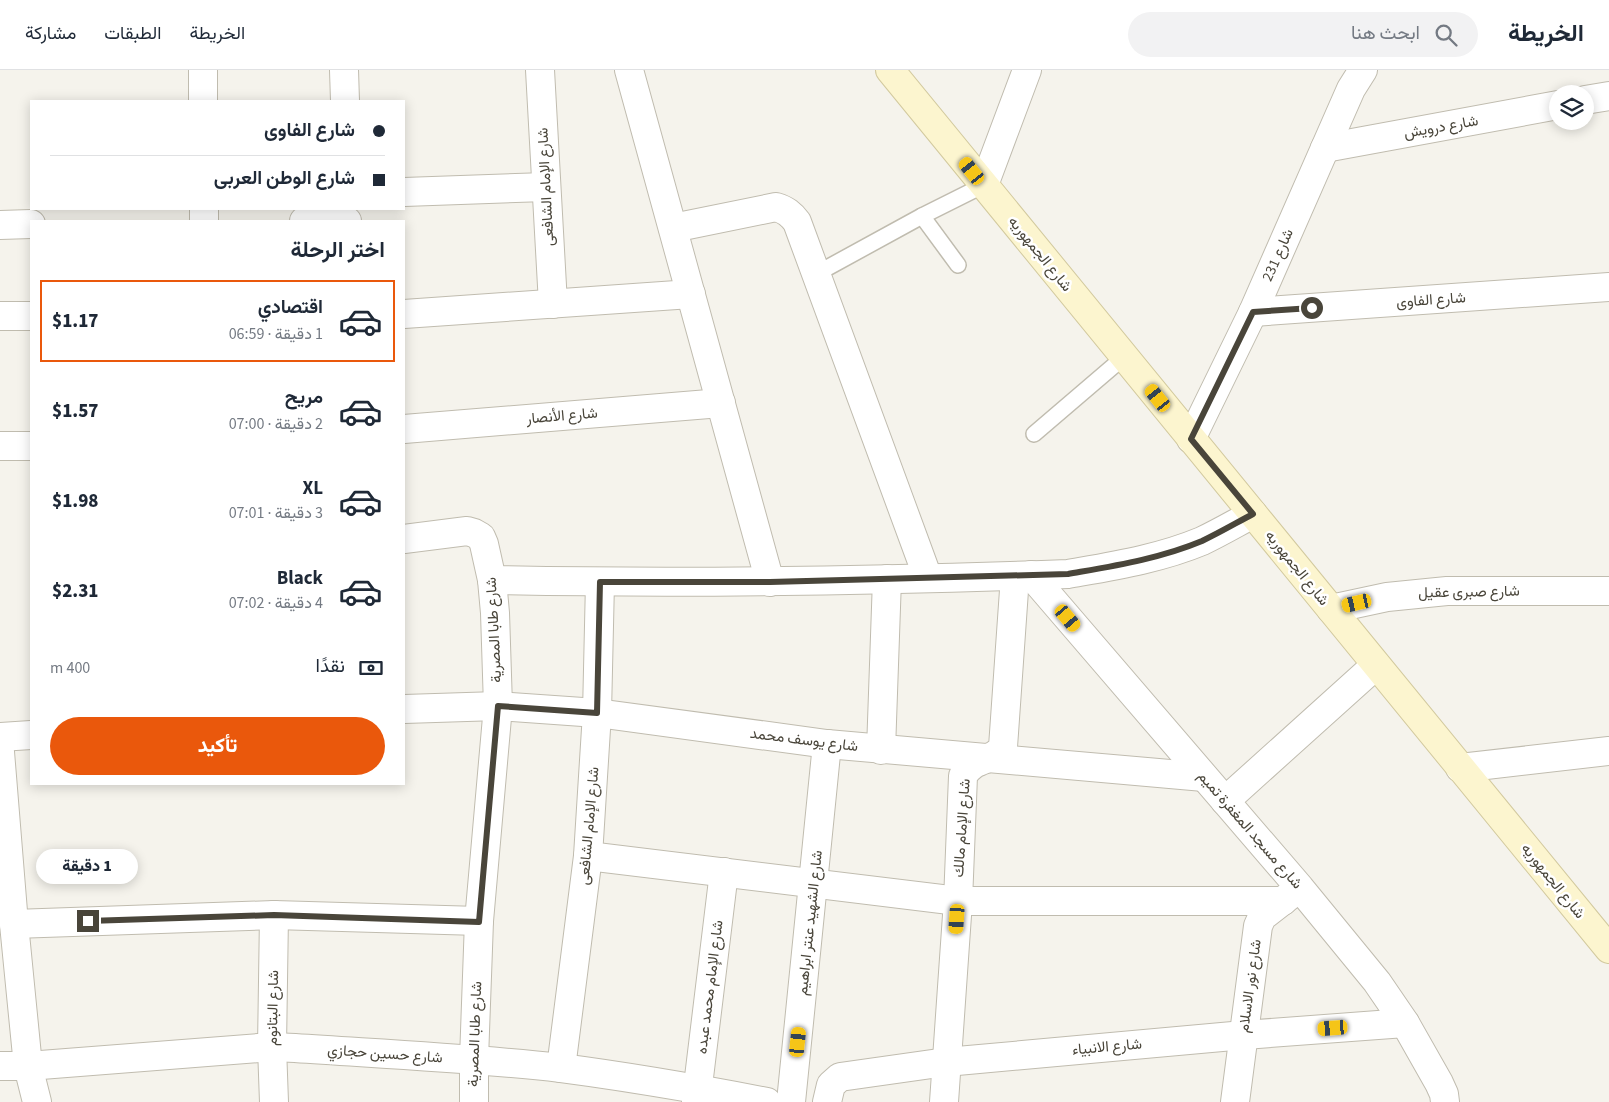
<!DOCTYPE html>
<html lang="ar">
<head>
<meta charset="utf-8">
<style>
	:root { --surface:#fff; --page:#f2f2f3; --text:#1f2937; --muted:#747a83; --line:#e0e1e3; --accent:#ea580c }
	body { margin:0; font-family:"Source Sans 3",Vazirmatn,sans-serif; background:var(--page); color:var(--text); direction:rtl; height:100vh; display:flex; flex-direction:column; font-size:19px; white-space:nowrap }
	* { box-sizing:border-box; margin:0 }
	p { font-size:16px; color:var(--muted) }
	.icon { flex:none; width:28px; height:28px; fill:none; stroke:currentColor; stroke-width:2; stroke-linecap:round; stroke-linejoin:round }
	.map { position:relative; flex:1; overflow:hidden; direction:ltr }
	.details { position:absolute; left:30px; top:150px; width:375px; height:565px; display:flex; flex-direction:column; background:var(--surface); border-radius:0px; box-shadow:0 2px 12px #0003; direction:rtl }
	.details>* { flex:none }
	.guide { position:absolute; left:30px; top:30px; width:375px; height:110px; border-radius:0px; box-shadow:0 2px 12px #0003; direction:rtl; display:grid; align-content:center; height:110px; padding:0 20px; background:var(--surface) }
	.tools { position:absolute; left:1549px; top:15px; display:grid; gap:10px }
	.tools a { display:grid; place-items:center; width:45px; height:45px; border-radius:50%; background:var(--surface); box-shadow:0 2px 12px #0003; font-size:25px }
	.end { position:absolute; width:22px; height:22px; margin:-11px; border:6px solid #49453a; background:#fff; box-shadow:0 0 0 2px #fff }
	.from { border-radius:50% }
	.bubble { position:absolute; height:35px; border-radius:18px; background:var(--surface); box-shadow:0 2px 12px #0003; font-size:16px; font-weight:800; line-height:35px; text-align:center; direction:rtl }
	.car { position:absolute; width:15px; height:30px; margin:-15px -8px; border-radius:6px; box-shadow:0 0 4px 1px #0007; background:linear-gradient(#f5c518 24%,#345 0 40%,#f5c518 0 76%,#345 0 86%,#f5c518 0) }
	.guide b { display:flex; align-items:center; gap:18px; height:48px; font-size:19px }
	.guide b+b { border-top:1px solid var(--line) }
	.guide i { width:12px; height:12px; background:var(--text) }
	ul { padding:0; list-style:none }
	li { display:flex; align-items:center; gap:15px; height:82px; margin:0 10px 8px; padding:0 10px; border:2px solid transparent; border-radius:0px }
	li div { flex:1 }
	li b { display:block; font-size:19px }
	li em { font-style:normal; font-weight:800 }
	li.current { border-color:var(--accent) }
	li>.icon { width:45px; height:45px; stroke-width:1.5 }
	h2 { padding:0 20px; font-size:22px; line-height:60px }
	.pay { display:flex; align-items:center; gap:12px; height:55px; padding:0 20px; font-size:19px }
	.pay p { margin-inline-start:auto }
	.action { display:flex; gap:10px; margin-top:auto; padding:10px 20px }
	.action a { flex:1; height:58px; border-radius:30px; background:var(--accent); color:#fff; font-size:20px; font-weight:800; line-height:58px; text-align:center }
	header { display:flex; align-items:center; gap:30px; box-sizing:border-box; height:70px; padding:0 25px; background:var(--surface); border-bottom:1px solid var(--line) }
	header strong { font-size:24px }
	nav { display:flex; gap:28px; margin-inline-start:auto; font-size:18px }
	.search { width:350px; height:45px; background:var(--page); display:flex; align-items:center; gap:12px; box-sizing:border-box; padding:0 18px; border-radius:28px; color:var(--muted); font-size:19px }
	.map>svg:first-child { display:block }
	.lines { fill:none; stroke-linecap:round; stroke-linejoin:round }
	.service-casing { stroke:#c0bcaf; stroke-width:18 }
	.minor-casing { stroke:#c0bcaf; stroke-width:30 }
	.secondary-casing { stroke:#d2c99e; stroke-width:30 }
	.service { stroke:#fff; stroke-width:15 }
	.minor { stroke:#fff; stroke-width:28 }
	.secondary { stroke:#fcf5cf; stroke-width:28 }
	.route { stroke:#49453a; stroke-width:6 }
	.labels { text-anchor:middle; dominant-baseline:central; stroke-width:5; stroke-linejoin:round; paint-order:stroke }
	.street-label { font-size:15px; fill:#49453a; stroke:#fff }
</style>
</head>
<body>
<header>
<strong>الخريطة</strong>
<div class="search"><svg class="icon" aria-label="search" viewBox="0 0 24 24"><circle cx="10" cy="10" r="6"/><path d="M15 15l6 6"/></svg>ابحث هنا</div>
<nav><a>الخريطة</a><a>الطبقات</a><a>مشاركة</a></nav>
</header>
<div class="map">
<svg width="1609" height="1032" viewBox="0 0 1609 1032">
	<rect width="100%" height="100%" fill="#f5f3ec"/>
	<g class="lines">
		<g class="service-casing">
			<g id="service">
				<path d="M922,146l36,49"/>
				<path d="M816,204l106,-58 62,-31"/>
				<path d="M1034,364l90,-77"/>
			</g>
		</g>
		<g class="minor-casing">
			<g id="minor">
				<path d="M203,0v31"/>
				<path d="M344,0l1,31"/>
				<path d="M540,0l13,234"/>
				<path d="M629,0l141,512"/>
				<path d="M1585,30l24,-4"/>
				<path d="M1325,78l233,-43"/>
				<path d="M984,115l43,-115"/>
				<path d="M404,122l142,-5"/>
				<path d="M204,139v12"/>
				<path d="M304,151h43"/>
				<path d="M0,155l31,-1"/>
				<path d="M673,158l103,-21c10,3 15,7 21,15l131,356"/>
				<path d="M1253,242l356,-25"/>
				<path d="M404,244l287,-20"/>
				<path d="M0,246h31"/>
				<path d="M404,359l317,-26"/>
				<path d="M1191,369l62,-127 98,-223 12,-19"/>
				<path d="M0,376h31"/>
				<path d="M404,469l63,-8 7,2 7,4 3,7 8,36 3,33 3,93 -19,215 -5,138v43"/>
				<path d="M1031,505l269,313 77,94 28,41 34,60 5,11 1,8"/>
				<path d="M492,510c192,4 384,1 576,-6 45,-8 91,-15 134,-33 17,-8 34,-18 51,-27"/>
				<path d="M1331,539l56,-12 60,-6h162"/>
				<path d="M404,639l94,-3 99,7 230,31 377,33"/>
				<path d="M0,667l31,-2"/>
				<path d="M881,680l6,-171"/>
				<path d="M0,682l14,172 14,142 9,36"/>
				<path d="M1460,698l149,-17"/>
				<path d="M1225,731l151,-136"/>
				<path d="M588,786l370,45h325"/>
				<path d="M14,854l260,-9 205,6"/>
				<path d="M0,996h28l244,-19 23,1c89,6 178,10 266,20 69,9 138,21 206,34"/>
				<path d="M561,998l27,-212 9,-143 3,-131"/>
				<path d="M274,1032l-2,-55 2,-132"/>
				<path d="M696,1032l28,-230"/>
				<path d="M791,1032l36,-358"/>
				<path d="M827,1032l4,-17 9,-8 106,-15 298,-27 161,-12"/>
				<path d="M944,1032l14,-201 5,-125c11,-20 30,-13 40,-29l12,-171"/>
				<path d="M1235,1032l23,-176 4,-9 27,-21"/>
			</g>
		</g>
		<g class="secondary-casing">
			<path id="secondary" d="M890,0l719,879"/>
		</g>
		<use href="#service" class="service"/>
		<use href="#minor" class="minor"/>
		<use href="#secondary" class="secondary"/>
	</g>
	<g class="lines">
		<path class="route" d="M88,851l186,-6 205,7 19,-216 99,7 3,-131h170l298,-8c45,-8 91,-15 134,-33 17,-8 34,-18 51,-27l-62,-75 62,-127 59,-4"/>
	</g>
	<g class="labels">
		<g class="street-label">
			<text transform="translate(1441 57) rotate(-10)">شارع درويش</text>
			<text transform="translate(546 117) rotate(-93)">شارع الإمام الشافعى</text>
			<text transform="translate(1040 184) rotate(51)">شارع الجمهوريه</text>
			<text transform="translate(1278 185) rotate(-66)">شارع 231</text>
			<text transform="translate(1431 230) rotate(-4)">شارع الفاوى</text>
			<text transform="translate(562 346) rotate(-5)">شارع الأنصار</text>
			<text transform="translate(1297 498) rotate(51)">شارع الجمهوريه</text>
			<text transform="translate(1469 522) rotate(-1)">شارع صبرى عقيل</text>
			<text transform="translate(494 560) rotate(-93)">شارع طابا المصرية</text>
			<text transform="translate(804 670) rotate(7)">شارع يوسف محمد</text>
			<text transform="translate(589 756) rotate(-85)">شارع الإمام الشافعى</text>
			<text transform="translate(962 758) rotate(-86)">شارع الإمام مالك</text>
			<text transform="translate(1250 760) rotate(49)">شارع مسجد المغفرة تميم</text>
			<text transform="translate(1553 811) rotate(51)">شارع الجمهوريه</text>
			<text transform="translate(810 853) rotate(-84)">شارع الشهيد عنتر ابراهيم</text>
			<text transform="translate(1250 916) rotate(-82)">شارع نور الاسلام</text>
			<text transform="translate(710 917) rotate(-83)">شارع الإمام محمد عبده</text>
			<text transform="translate(273 938) rotate(-89)">شارع البتانوم</text>
			<text transform="translate(475 964) rotate(-88)">شارع طابا المصرية</text>
			<text transform="translate(1107 977) rotate(-5)">شارع الانبياء</text>
			<text transform="translate(385 984) rotate(4)">شارع حسين حجازي</text>
		</g>
	</g>
</svg>
<div class="tools">
<a><svg class="icon" aria-label="layers" viewBox="0 0 24 24"><path d="M12 4l9 5-9 5-9-5zM3 14l9 5 9-5"/></svg></a>
</div>
<i class="end from" style="left:1312px;top:238px"></i>
<i class="end" style="left:88px;top:851px"></i>
<div class="bubble" style="left:36px;top:779px;width:102px">1 دقيقة</div>
<i class="car" style="left:972px;top:101px;rotate:321deg"></i>
<i class="car" style="left:1158px;top:328px;rotate:321deg"></i>
<i class="car" style="left:1357px;top:533px;rotate:257deg"></i>
<i class="car" style="left:1068px;top:548px;rotate:140deg"></i>
<i class="car" style="left:957px;top:849px;rotate:184deg"></i>
<i class="car" style="left:1333px;top:958px;rotate:266deg"></i>
<i class="car" style="left:798px;top:972px;rotate:6deg"></i>
<div class="guide">
<b><i class="from"></i>شارع الفاوى</b>
<b><i></i>شارع الوطن العربى</b>
</div>
<section class="details">
<h2>اختر الرحلة</h2>
<ul>
<li class="current"><svg class="icon" aria-label="car" viewBox="0 0 24 24"><path d="M5 17H2v-5l4-1 3-4h7l3 4 3 1v5h-3M9 17h6M6 11h13"/><circle cx="7" cy="17" r="2"/><circle cx="17" cy="17" r="2"/></svg><div><b>اقتصادي</b><p>1 دقيقة · 06:59</p></div><em>$1.17</em></li>
<li><svg class="icon" aria-label="car" viewBox="0 0 24 24"><path d="M5 17H2v-5l4-1 3-4h7l3 4 3 1v5h-3M9 17h6M6 11h13"/><circle cx="7" cy="17" r="2"/><circle cx="17" cy="17" r="2"/></svg><div><b>مريح</b><p>2 دقيقة · 07:00</p></div><em>$1.57</em></li>
<li><svg class="icon" aria-label="car" viewBox="0 0 24 24"><path d="M5 17H2v-5l4-1 3-4h7l3 4 3 1v5h-3M9 17h6M6 11h13"/><circle cx="7" cy="17" r="2"/><circle cx="17" cy="17" r="2"/></svg><div><b>XL</b><p>3 دقيقة · 07:01</p></div><em>$1.98</em></li>
<li><svg class="icon" aria-label="car" viewBox="0 0 24 24"><path d="M5 17H2v-5l4-1 3-4h7l3 4 3 1v5h-3M9 17h6M6 11h13"/><circle cx="7" cy="17" r="2"/><circle cx="17" cy="17" r="2"/></svg><div><b>Black</b><p>4 دقيقة · 07:02</p></div><em>$2.31</em></li>
</ul>
<div class="pay"><svg class="icon" aria-label="cash" viewBox="0 0 24 24"><path d="M3 7h18v10H3z"/><circle cx="12" cy="12" r="2"/></svg>نقدًا<p>400 m</p></div>
<div class="action"><a>تأكيد</a></div>
</section>
</div>
</body>
</html>
